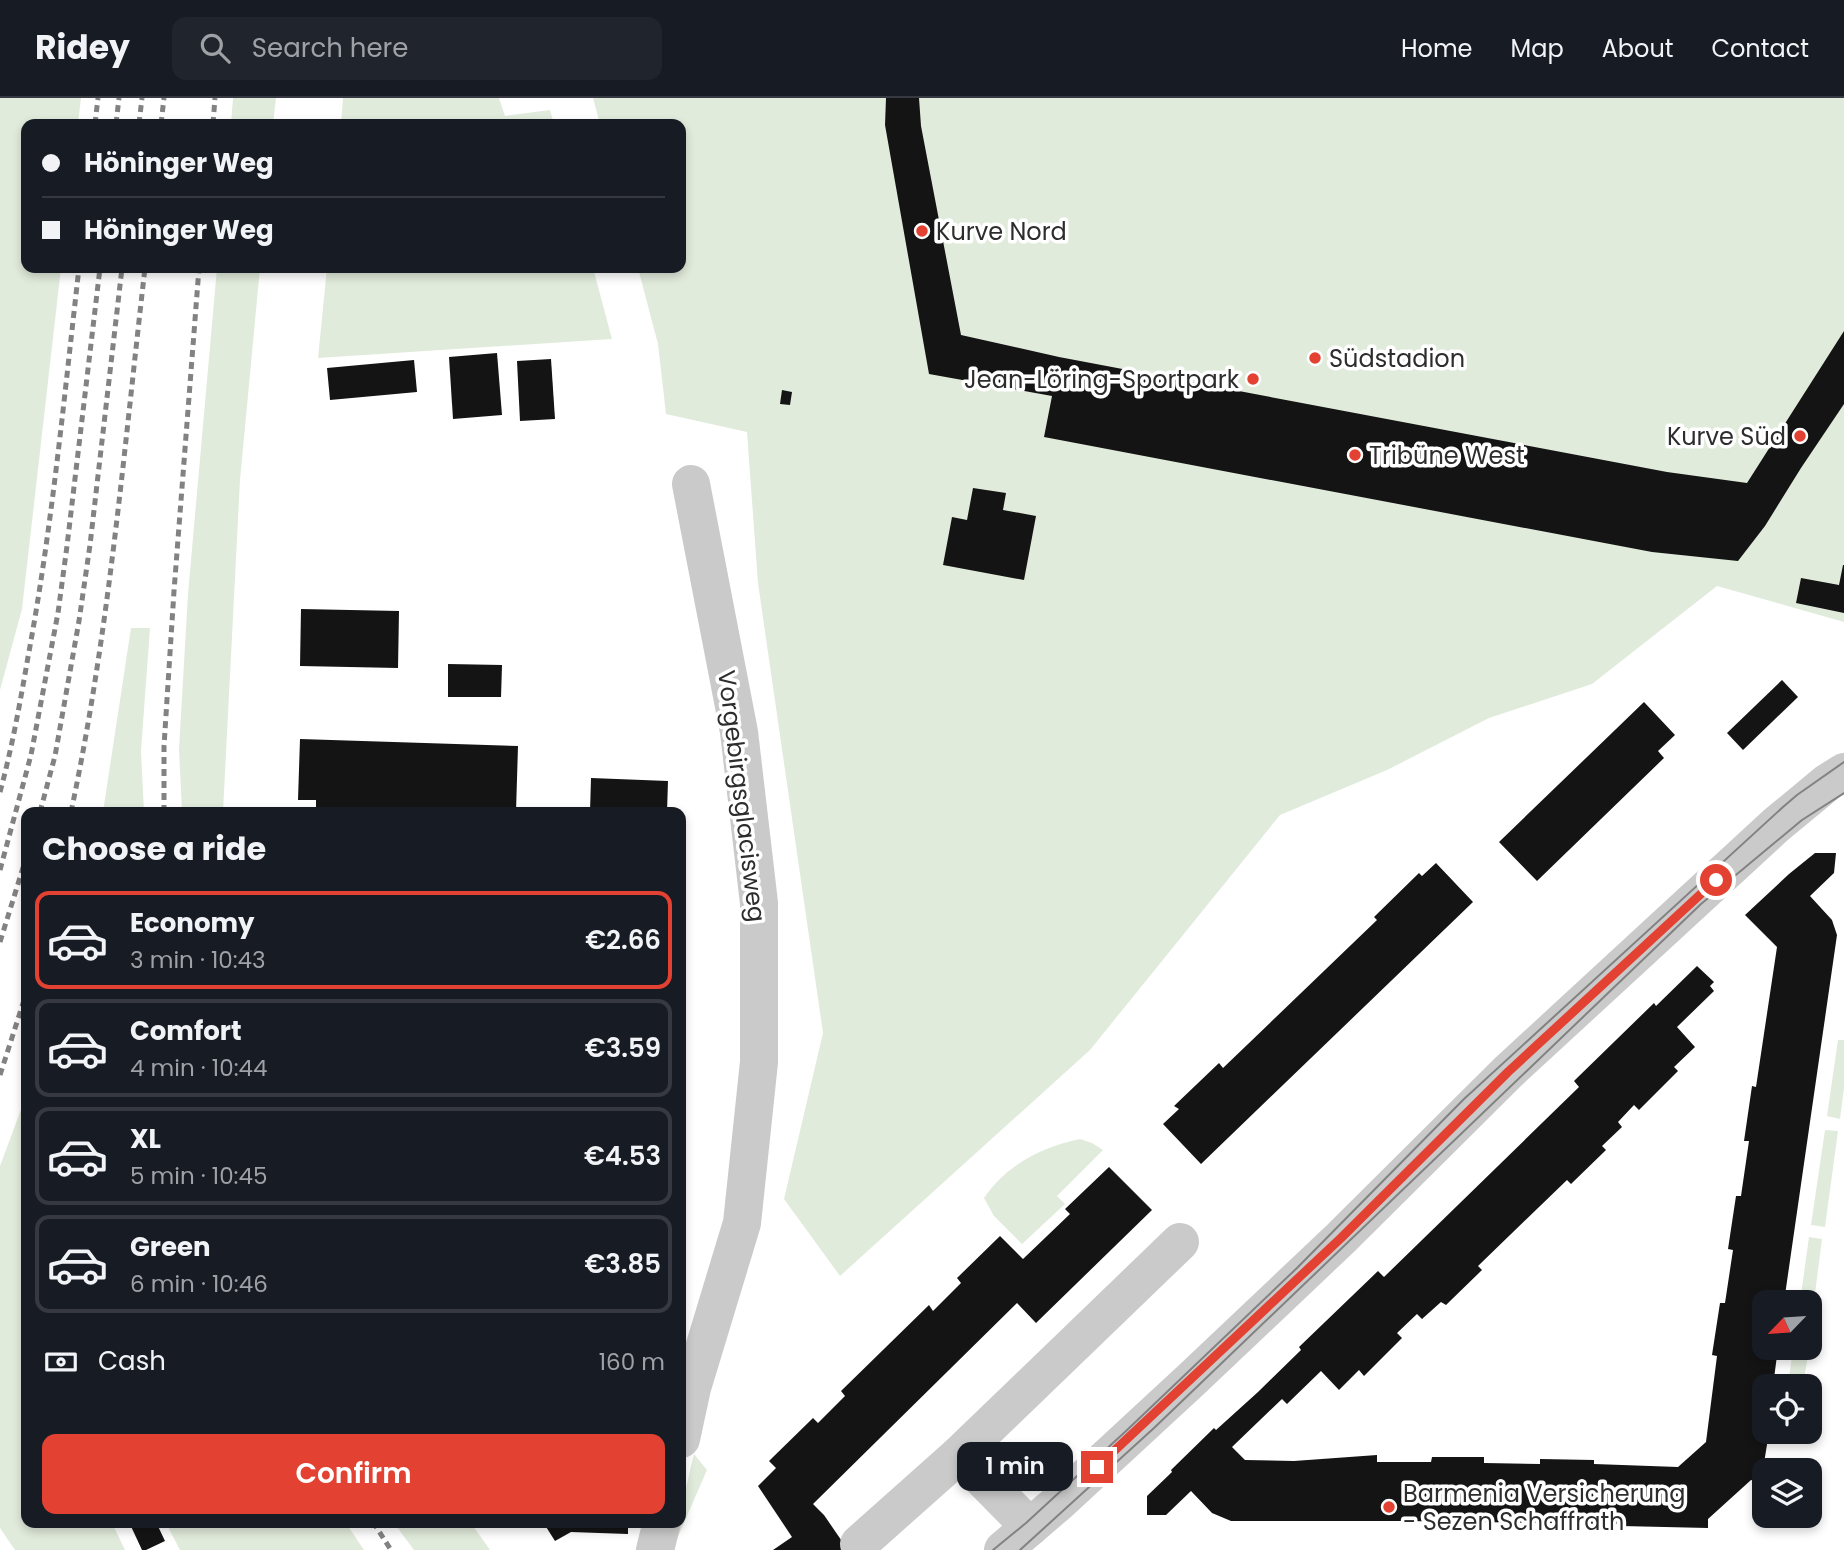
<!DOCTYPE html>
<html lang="en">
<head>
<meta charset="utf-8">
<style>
	:root { --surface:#171b24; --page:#20242c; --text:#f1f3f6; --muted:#9ea1a6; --line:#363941; --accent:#e34131 }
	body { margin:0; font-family:Poppins,sans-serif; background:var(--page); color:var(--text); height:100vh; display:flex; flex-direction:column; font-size:26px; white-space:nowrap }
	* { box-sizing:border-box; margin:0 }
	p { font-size:23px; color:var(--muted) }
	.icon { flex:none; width:38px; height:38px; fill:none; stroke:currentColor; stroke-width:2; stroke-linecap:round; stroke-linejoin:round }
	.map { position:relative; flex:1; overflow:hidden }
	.sheet { position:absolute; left:21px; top:709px; width:665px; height:721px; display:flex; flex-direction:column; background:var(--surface); border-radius:14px; box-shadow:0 4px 10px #0003 }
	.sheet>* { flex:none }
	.hud { position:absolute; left:21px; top:21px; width:665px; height:154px; border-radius:14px; box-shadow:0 4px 10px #0003; display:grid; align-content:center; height:154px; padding:0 21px; background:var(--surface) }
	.needle { width:46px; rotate:245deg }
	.tools { position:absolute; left:1752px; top:1192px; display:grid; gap:14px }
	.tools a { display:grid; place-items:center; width:70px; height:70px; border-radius:14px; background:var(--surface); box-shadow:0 4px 10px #0003; font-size:35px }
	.end { position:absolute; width:32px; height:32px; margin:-16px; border:9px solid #e34131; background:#fff; box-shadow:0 0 0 4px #fff }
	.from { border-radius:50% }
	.bubble { position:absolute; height:49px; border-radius:14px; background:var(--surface); box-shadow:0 4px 10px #0003; font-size:23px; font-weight:600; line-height:49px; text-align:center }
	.hud b { display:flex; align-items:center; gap:24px; height:66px; font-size:26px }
	.hud b+b { border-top:2px solid var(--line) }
	.hud i { width:18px; height:18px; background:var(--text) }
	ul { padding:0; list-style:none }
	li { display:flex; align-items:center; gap:21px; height:98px; margin:0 14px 10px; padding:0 7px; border:4px solid var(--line); border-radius:14px }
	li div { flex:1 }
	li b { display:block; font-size:26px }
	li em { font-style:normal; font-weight:600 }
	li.selected { border-color:var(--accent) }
	li>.icon { width:63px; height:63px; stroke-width:1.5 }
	h2 { padding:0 21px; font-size:32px; line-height:84px }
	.pay { display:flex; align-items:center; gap:18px; height:77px; padding:0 21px; font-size:26px }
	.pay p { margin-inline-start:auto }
	.primary-button { display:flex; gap:14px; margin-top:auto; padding:14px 21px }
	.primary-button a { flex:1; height:80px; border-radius:14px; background:var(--accent); color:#fff; font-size:28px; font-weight:600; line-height:80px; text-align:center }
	header { display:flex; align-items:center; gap:42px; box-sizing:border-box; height:98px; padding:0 35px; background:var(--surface); border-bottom:2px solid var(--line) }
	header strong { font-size:33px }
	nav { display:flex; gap:38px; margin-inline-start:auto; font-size:24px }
	.search { width:490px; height:63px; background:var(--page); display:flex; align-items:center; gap:18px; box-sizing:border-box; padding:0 24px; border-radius:14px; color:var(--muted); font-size:26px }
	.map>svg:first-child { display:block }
	.green { fill:#e1ebdb }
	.building { fill:#141414 }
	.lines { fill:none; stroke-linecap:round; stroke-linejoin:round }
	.minor { stroke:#cacaca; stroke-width:38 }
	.tram { stroke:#828282; stroke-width:2 }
	.rail { stroke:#828282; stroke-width:5; stroke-dasharray:7 5; stroke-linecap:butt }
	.route { stroke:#e34131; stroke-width:9 }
	.poi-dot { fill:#e34131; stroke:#fff; stroke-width:2.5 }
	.labels { text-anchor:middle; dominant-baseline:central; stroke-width:7; stroke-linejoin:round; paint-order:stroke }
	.poi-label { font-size:24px; fill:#2d2d2d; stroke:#fff; text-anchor:start }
	.street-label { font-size:24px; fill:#2d2d2d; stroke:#fff }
</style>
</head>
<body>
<header>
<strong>Ridey</strong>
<div class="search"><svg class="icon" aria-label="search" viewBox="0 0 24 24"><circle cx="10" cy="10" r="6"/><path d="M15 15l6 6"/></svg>Search here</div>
<nav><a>Home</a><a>Map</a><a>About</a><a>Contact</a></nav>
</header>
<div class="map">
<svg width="1844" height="1452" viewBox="0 0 1844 1452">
	<rect width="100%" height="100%" fill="#fff"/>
	<g class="green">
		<path d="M0,0h81l-3,26h-52v144h35l-39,341 -22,81z"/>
		<path d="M233,0h43l-3,26h-42z"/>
		<path d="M343,0h156l6,18 45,-6 4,14h-213z"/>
		<path d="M593,0h1251v524l-127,-36 -125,98 -103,34 -102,52 -107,45 -190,235 -250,226 -56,-77 39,-166 -65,-450 -11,-151 -81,-18 -8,-70 -20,-76h43v-144h-81z"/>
		<path d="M217,170h43l-20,212 -17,332h-41l-3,-63 9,-155z"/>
		<path d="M327,170h266l19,71 -294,19z"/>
		<path d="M131,530h19l-9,123 3,61h-41z"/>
		<path d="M1838,942h6v48l-4,31 -13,-3z"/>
		<path d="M26,998v426l86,1 13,27h-110l-15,-22v-362z"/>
		<path d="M1825,1032l13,1 -13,96 -14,-2z"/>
		<path d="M1080,1041l12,4 11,7 -46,46 8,8 -43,40 -28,-28 -10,-18c22,-33 58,-51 96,-59z"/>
		<path d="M1809,1139l13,2 -12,94v-31h-10z"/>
		<path d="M1793,1250h16l-6,38h-15z"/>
		<path d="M694,1356l13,16 -31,71 2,-18 3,-1v-13z"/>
		<path d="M166,1425h180l18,27h-184z"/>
		<path d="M394,1425h77l19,27h-76z"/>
	</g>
	<g class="building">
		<path d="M886,0h33l2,28 40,209 98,22 608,115 80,11 97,-152v73l-43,64 -36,58 -27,35 -86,-9 -608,-115 8,-41 -123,-22 -44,-249z"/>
		<path d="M497,255l5,62 -49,4 -4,-62z"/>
		<path d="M551,261l4,60 -35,2 -3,-60z"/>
		<path d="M414,262l3,32 -87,8 -3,-32z"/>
		<path d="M782,292l10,2 -2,13 -10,-1z"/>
		<path d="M973,390l33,5 -3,17 33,6 -12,64 -81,-15 9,-48 15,3z"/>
		<path d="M1843,467h1v48l-48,-10 5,-25 38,7z"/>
		<path d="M301,511l98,2 -1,57 -98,-2z"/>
		<path d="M448,566l54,1 -1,32h-53z"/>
		<path d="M1782,582l16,17 -55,53 -16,-17z"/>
		<path d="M1644,604l31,33 -17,16 6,7 -127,123 -38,-39z"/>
		<path d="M300,641l218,7 -2,66h-200v-12h-18z"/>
		<path d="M591,680l77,3 -1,31h-77z"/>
		<path d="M1815,755h21l-2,20 -24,23 22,24 5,15 -53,367h-20v46h14l-5,38h-9v46h5l-8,50 -10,-2 -43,39v9l-87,-2v-2l-217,-3h-173l-19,-8 -21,-22 -25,24h-19v-19l25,-24 -1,-2 43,-42 2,2 42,-38 43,-42 -2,-3 79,-76 6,6 195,-190 -5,-6 2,-2 78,-76 2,3 41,-40 17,16 -4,4 4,5 -37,36 18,20 -21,20 4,4 -39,39 -5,-5 -16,17 4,5 -20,19 4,4 -35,34 -4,-4 -89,86 4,4 -36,35 -5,-3 -19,17 -5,-5 -20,19 5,5 -38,38 -5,-6 -20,20 -18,-19 -34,33 -5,-5 -50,48 13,13 49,1 83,-6v7h54l1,-5h52v6l56,1v-5l54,1v4l84,3 28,-25 11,-86 -5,-1 8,-52h5l8,-53 -5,-1 8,-53h5l8,-55h-5l8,-55 4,1 21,-140 -32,-32 44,-41z"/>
		<path d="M1436,765l37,39 -272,262 -38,-40 16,-15 -5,-3 45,-43 4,5 154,-148 -3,-3 45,-44 3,3z"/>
		<path d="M1109,1069l43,43 -116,113 -19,-20 -204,201 11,11 24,35h-75l19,-13 -34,-51 18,-18 -7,-7 44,-43 5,5 27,-27 -4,-5 88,-86 4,6 28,-28 -4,-5 43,-42 23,23 47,-45 -5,-5z"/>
		<path d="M129,1424h27l9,19 -19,9h-4z"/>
		<path d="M543,1424h85v12l-57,-2 -16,9z"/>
	</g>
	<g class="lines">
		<g class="minor">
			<path d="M681,1341l11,-51 50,-165 17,-161v-159l-20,-171 -48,-248"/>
			<path d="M959,1357l71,72"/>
			<path d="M859,1446l100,-89 221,-213"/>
			<path d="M655,1452l7,-28"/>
			<path d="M1003,1452l56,-48 132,-122 150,-142 167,-166 268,-247 52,-43 16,-10"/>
		</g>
		<g class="tram">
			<path d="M993,1452l33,-27 100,-92 171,-163 167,-169 319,-292 14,-12 47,-33"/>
			<path d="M1020,1452l134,-122 547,-524 101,-84 42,-27"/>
		</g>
		<g class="rail">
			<path d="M95,26l3,-26"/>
			<path d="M116,26l3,-26"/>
			<path d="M139,26l3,-26"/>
			<path d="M161,26l3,-26"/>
			<path d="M213,26l2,-26"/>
			<path d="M0,694c12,-44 20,-89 28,-135 24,-129 36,-259 51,-389"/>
			<path d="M40,714l15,-56 24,-135 11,-76 32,-277"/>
			<path d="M71,714c38,-179 53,-363 74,-544"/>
			<path d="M164,714v-66l10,-155 25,-323"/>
			<path d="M0,772l31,-115 27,-142 9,-67 33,-278"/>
			<path d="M0,844l26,-84"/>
			<path d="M0,977l26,-81"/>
			<path d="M373,1424l18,28"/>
		</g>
	</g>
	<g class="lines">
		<path class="route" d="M1097,1369l244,-229 167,-166 208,-192"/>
	</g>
	<g class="poi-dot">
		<circle cx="922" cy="133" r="7"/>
		<circle cx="1315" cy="260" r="7"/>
		<circle cx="1253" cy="281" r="7"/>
		<circle cx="1800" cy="338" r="7"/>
		<circle cx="1355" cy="357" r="7"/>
		<circle cx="1389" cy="1409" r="7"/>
	</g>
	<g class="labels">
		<g class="poi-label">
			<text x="936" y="133">Kurve Nord</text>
			<text x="1329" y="260">Südstadion</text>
			<text x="1239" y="281" text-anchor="end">Jean-Löring-Sportpark</text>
			<text x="1786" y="338" text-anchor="end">Kurve Süd</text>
			<text x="1369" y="357">Tribüne West</text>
			<text x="1403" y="1395">Barmenia Versicherung<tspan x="1403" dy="28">- Sezen Schaffrath</tspan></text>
		</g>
		<g class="street-label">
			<text transform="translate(742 698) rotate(83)">Vorgebirgsglacisweg</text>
		</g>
	</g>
</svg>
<div class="tools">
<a><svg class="needle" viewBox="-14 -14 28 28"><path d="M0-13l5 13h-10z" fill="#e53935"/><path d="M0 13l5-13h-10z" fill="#9ea1a6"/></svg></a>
<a><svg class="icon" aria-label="locate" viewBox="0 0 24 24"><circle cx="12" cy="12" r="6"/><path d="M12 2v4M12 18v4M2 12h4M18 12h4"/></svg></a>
<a><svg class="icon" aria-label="layers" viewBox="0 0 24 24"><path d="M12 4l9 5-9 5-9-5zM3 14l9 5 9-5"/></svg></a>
</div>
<i class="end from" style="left:1716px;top:782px"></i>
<i class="end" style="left:1097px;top:1369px"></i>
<div class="bubble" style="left:957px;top:1344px;width:116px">1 min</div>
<div class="hud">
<b><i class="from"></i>Höninger Weg</b>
<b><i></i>Höninger Weg</b>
</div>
<section class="sheet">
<h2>Choose a ride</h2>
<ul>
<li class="selected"><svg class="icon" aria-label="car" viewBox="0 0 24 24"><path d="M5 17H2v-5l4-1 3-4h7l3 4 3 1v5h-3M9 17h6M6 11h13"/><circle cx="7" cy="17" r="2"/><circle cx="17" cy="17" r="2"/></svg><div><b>Economy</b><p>3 min · 10:43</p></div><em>€2.66</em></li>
<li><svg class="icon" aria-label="car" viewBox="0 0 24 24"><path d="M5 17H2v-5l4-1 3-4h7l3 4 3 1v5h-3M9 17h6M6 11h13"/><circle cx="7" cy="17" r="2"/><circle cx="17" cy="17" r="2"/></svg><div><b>Comfort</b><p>4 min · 10:44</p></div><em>€3.59</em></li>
<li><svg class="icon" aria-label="car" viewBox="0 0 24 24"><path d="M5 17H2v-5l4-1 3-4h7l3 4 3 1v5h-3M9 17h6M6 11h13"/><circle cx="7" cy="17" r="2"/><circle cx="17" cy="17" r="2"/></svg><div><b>XL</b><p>5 min · 10:45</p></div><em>€4.53</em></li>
<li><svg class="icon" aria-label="car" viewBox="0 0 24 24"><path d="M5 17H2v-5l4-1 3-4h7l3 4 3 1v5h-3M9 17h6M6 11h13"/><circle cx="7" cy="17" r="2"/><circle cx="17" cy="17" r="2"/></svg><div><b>Green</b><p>6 min · 10:46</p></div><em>€3.85</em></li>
</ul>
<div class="pay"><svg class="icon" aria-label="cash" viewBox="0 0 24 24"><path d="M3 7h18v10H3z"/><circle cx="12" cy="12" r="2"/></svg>Cash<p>160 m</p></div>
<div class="primary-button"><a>Confirm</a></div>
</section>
</div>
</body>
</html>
